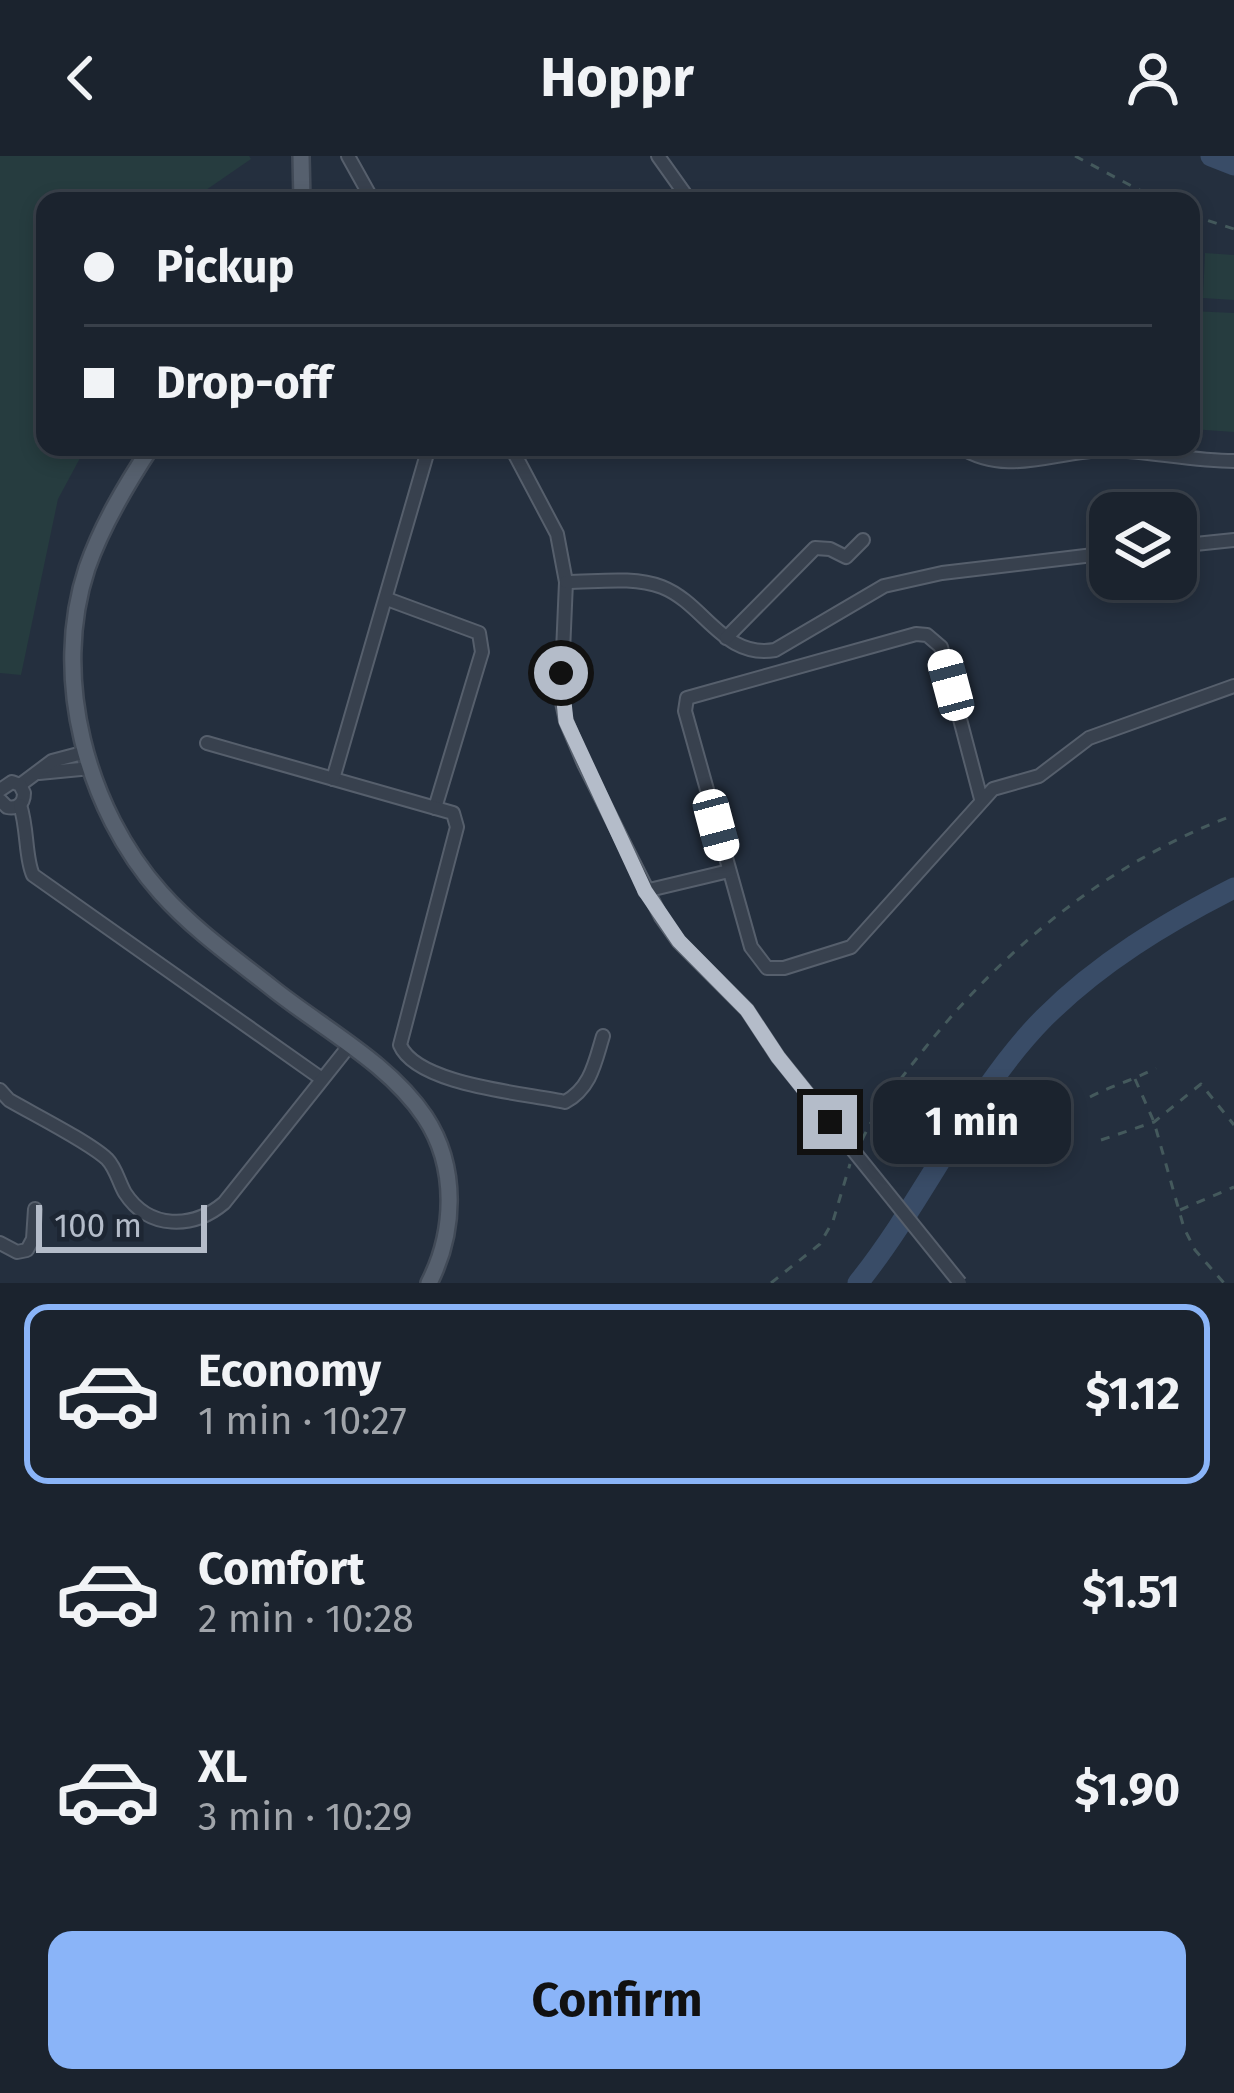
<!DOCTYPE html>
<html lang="en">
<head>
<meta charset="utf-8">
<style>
	:root { --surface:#1b232e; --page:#282f3a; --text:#f1f3f6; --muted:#a0a4aa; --line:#39404a; --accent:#8ab4f8 }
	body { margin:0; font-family:"Fira Sans",sans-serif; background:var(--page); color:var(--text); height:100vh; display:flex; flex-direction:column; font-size:45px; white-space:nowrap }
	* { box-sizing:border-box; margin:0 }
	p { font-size:39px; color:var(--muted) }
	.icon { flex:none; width:66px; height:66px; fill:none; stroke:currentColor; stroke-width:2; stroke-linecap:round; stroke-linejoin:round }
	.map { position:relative; height:1127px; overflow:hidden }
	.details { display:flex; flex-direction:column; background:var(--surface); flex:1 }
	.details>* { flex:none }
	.guide { position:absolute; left:36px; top:36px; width:1164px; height:264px; border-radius:24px; box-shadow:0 6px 18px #0003,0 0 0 3px var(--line); display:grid; align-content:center; height:264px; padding:0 48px; background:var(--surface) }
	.controls { position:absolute; left:1089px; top:336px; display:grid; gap:24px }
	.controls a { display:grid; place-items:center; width:108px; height:108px; border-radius:24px; background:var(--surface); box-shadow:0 6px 18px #0003,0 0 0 3px var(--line); font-size:60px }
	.scale { position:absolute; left:36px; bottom:30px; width:171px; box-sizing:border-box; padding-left:12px; border:6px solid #b4bcc9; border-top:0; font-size:33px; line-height:42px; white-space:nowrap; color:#b4bcc9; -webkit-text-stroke:9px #1d2633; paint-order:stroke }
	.end { position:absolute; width:54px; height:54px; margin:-27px; border:15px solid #b4bcc9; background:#111; box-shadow:0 0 0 6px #111 }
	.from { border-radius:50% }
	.bubble { position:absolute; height:84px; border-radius:24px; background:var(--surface); box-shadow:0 6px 18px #0003,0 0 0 3px var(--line); font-size:39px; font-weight:700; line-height:84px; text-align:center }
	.car { position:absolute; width:36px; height:72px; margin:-36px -18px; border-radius:15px; box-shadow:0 0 9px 3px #0007; background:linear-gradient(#fff 24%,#345 0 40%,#fff 0 76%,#345 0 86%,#fff 0) }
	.guide b { display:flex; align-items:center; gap:42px; height:114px; font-size:45px }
	.guide b+b { border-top:3px solid var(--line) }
	.guide i { width:30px; height:30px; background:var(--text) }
	ul { padding:21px 0 0; list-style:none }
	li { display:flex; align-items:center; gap:36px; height:180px; margin:0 24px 18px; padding:0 24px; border:6px solid transparent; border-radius:24px }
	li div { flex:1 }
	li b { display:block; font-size:45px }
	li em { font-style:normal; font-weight:700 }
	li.active { border-color:var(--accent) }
	li>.icon { width:108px; height:108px; stroke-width:1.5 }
	.action { display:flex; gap:24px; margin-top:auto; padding:24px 48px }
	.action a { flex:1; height:138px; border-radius:24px; background:var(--accent); color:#111; font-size:48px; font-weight:700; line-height:138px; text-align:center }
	header { display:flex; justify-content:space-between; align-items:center; height:156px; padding:0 48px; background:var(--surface); font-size:54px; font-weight:700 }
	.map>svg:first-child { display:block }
	.green { fill:#263c3f }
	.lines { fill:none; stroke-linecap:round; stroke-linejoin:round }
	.river { stroke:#394c67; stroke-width:21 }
	.minor-casing { stroke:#565f6c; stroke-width:16 }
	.major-casing { stroke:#414a57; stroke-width:20 }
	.path { stroke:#44595c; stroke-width:3; stroke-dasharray:9 9; stroke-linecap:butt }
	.minor { stroke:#38414e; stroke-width:12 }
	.major { stroke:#56606e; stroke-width:15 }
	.minor-bridge-casing { stroke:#565f6c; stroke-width:16; stroke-linecap:butt }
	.minor-bridge { stroke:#38414e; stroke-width:12 }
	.route { stroke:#b4bcc9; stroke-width:15 }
</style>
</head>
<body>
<header><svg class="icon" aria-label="back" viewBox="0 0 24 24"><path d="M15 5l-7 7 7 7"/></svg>Hoppr<svg class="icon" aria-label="person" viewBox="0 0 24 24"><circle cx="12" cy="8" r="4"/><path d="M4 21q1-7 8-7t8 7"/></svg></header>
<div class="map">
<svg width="1234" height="1127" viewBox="0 0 1234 1127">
	<rect width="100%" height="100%" fill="#242f3e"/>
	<g class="green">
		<path d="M0,0h249l2,3 -61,42h-145v246h41l-28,52 -37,176 -21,-2z"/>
		<path d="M1205,97l29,2v45l-31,-2z"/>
		<path d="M1191,155l43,2v119l-43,-3z"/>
	</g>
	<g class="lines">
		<g class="river">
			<path d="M1211,0l23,9"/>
			<path d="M858,1127c66,-82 113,-191 186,-265 55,-55 121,-95 190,-130"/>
		</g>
		<g class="minor-casing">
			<g id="minor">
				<path d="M348,0l25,45"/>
				<path d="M658,0l32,45"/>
				<path d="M511,291l46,87 9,48 -5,116 5,23 18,43 77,153 17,24 69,69 31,47"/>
				<path d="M960,291c49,31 97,2 150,3 41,1 82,11 124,11"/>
				<path d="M1176,390l58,-6"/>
				<path d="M566,426c30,0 67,-6 96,5 43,17 61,72 113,63l109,-64 58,-13 168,-20"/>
				<path d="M387,443l92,34 3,19 -47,156"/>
				<path d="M726,482l89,-90 15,1 16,8 17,-17"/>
				<path d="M207,587l246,70 4,14 -57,218c17,40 124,48 165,57 26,-14 30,-40 38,-66"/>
				<path d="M39,617l52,-5"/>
				<path d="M333,623l96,-332"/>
				<path d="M20,629l32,-24 34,-9"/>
				<path d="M0,634l12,-8 8,3 4,8c0,11 -7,16 -17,14l-7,-7"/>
				<path d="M981,643l-40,-152 -14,-12 -11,-1 -229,64 -2,13 66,236 16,21h17l67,-21 142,-158 46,-13 50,-38 145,-52"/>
				<path d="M20,649c8,24 5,53 13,70l289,204"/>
				<path d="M645,735l84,-20"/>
				<path d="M0,934l9,10c24,14 80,42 98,59 9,9 12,24 18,34 24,37 68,36 99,10l125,-157"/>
				<path d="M0,1087l17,9 10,-2 6,-11 2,-30"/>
			</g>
		</g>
		<g class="major-casing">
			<g id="major">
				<path d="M301,0l1,45"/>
				<path d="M151,291c-25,38 -49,78 -64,121 -36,108 -1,241 74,325 32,36 73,65 111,95 50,40 117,75 153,129 33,50 30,115 4,166"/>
			</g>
		</g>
		<g class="path">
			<path d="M1075,0l85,45"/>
			<path d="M1191,59l43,14"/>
			<path d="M1135,923l19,43 30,106 11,22 29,33"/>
			<path d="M1090,941c23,-12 44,-17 66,-29"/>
			<path d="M862,984c16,-34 40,-63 63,-92 83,-104 185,-186 309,-233"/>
			<path d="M1101,984l53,-18 47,-38 33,41"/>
			<path d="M1180,1054l54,-23"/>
			<path d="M771,1127l49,-39 13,-23 17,-57"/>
		</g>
		<use href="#minor" class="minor"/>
		<use href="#major" class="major"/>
		<g class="minor-bridge-casing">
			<path id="minor-bridge" d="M778,901l182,226"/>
		</g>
		<use href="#minor-bridge" class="minor-bridge"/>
	</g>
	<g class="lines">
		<path class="route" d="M561,517l5,48 79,170 34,50 68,69 31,47 52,65"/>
	</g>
</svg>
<div class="controls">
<a><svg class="icon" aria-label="layers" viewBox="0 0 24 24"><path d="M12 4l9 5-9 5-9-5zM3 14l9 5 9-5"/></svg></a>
</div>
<div class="scale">100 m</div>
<i class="end from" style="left:561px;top:517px"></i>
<i class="end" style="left:830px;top:966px"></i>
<div class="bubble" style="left:873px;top:924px;width:198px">1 min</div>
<i class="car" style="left:951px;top:529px;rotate:345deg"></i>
<i class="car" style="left:716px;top:669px;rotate:165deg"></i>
<div class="guide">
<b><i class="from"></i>Pickup</b>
<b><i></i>Drop-off</b>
</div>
</div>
<section class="details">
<ul>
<li class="active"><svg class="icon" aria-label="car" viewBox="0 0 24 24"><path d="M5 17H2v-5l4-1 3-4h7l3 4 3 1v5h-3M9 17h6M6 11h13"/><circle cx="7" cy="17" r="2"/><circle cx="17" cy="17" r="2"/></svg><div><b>Economy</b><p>1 min · 10:27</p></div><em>$1.12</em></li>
<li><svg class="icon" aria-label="car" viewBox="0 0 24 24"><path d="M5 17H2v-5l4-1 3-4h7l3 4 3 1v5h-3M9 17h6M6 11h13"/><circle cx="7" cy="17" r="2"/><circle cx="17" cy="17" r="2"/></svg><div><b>Comfort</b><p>2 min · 10:28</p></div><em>$1.51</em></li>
<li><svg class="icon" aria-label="car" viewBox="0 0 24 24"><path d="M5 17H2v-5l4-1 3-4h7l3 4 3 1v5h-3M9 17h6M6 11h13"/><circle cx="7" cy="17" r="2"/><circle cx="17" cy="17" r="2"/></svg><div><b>XL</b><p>3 min · 10:29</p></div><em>$1.90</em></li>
</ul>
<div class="action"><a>Confirm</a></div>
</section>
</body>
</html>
